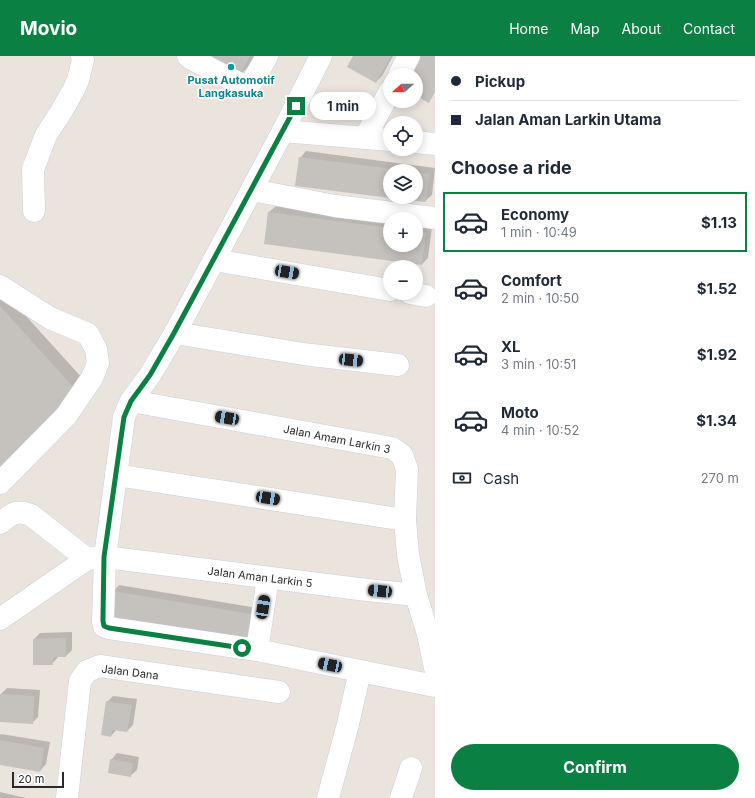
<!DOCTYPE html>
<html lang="en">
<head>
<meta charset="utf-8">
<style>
	:root { --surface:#fff; --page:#f6f6f7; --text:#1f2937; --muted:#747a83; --line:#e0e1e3; --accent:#0b8043 }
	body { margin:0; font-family:Inter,sans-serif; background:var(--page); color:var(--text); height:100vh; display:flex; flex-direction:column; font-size:15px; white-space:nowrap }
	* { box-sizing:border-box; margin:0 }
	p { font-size:13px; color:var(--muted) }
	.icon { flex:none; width:22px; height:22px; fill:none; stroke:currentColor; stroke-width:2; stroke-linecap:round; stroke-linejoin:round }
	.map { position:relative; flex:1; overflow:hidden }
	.panel { display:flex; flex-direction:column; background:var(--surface); width:320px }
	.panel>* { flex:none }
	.banner { display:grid; align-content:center; height:88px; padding:0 16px; background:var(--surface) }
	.needle { width:26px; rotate:249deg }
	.buttons { position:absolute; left:383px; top:12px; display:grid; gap:8px }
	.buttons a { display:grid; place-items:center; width:40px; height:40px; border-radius:50%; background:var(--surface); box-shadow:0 2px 10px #0003; font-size:20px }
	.scale { position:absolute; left:12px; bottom:10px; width:52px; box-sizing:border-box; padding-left:4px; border:2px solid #292929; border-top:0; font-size:11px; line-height:14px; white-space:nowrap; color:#292929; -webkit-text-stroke:3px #fff; paint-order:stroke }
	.end { position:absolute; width:18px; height:18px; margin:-9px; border:5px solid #0b8043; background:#fff; box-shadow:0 0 0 2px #fff }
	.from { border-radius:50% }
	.bubble { position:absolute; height:28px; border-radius:14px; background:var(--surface); box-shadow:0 2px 10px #0003; font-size:13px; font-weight:700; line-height:28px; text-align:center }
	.car { position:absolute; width:12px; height:24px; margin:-12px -6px; border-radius:5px; box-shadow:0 0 3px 1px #0007; background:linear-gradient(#222 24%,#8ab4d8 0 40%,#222 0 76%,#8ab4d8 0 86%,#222 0) }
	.banner b { display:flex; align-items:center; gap:14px; height:38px; font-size:15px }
	.banner b+b { border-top:1px solid var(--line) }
	.banner i { width:10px; height:10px; background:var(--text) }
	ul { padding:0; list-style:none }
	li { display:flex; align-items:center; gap:12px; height:60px; margin:0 8px 6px; padding:0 8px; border:2px solid transparent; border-radius:0px }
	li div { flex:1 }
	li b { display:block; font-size:15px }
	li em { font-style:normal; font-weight:700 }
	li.on { border-color:var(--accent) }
	li>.icon { width:36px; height:36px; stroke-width:1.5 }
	h2 { padding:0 16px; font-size:18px; line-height:48px }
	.pay { display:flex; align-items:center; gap:10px; height:44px; padding:0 16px; font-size:15px }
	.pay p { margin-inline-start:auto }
	.primary-button { display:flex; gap:8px; margin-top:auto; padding:8px 16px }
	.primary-button a { flex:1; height:46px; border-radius:24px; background:var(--accent); color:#fff; font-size:16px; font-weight:700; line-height:46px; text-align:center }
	header { display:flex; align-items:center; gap:24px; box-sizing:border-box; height:56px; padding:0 20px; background:var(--accent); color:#fff }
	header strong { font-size:19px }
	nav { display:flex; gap:22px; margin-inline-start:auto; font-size:14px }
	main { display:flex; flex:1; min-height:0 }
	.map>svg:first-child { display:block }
	.shadow { fill:#0003 }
	.building { fill:#c5c1bc }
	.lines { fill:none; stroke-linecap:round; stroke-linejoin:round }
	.minor-casing { stroke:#cbced9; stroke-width:23 }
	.minor { stroke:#fff; stroke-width:22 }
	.route { stroke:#0b8043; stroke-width:5 }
	.culture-dot { fill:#0f9aa8; stroke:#fff; stroke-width:1.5 }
	.labels { text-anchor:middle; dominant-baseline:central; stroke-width:3; stroke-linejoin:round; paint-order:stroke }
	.culture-label { font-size:11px; font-weight:bold; fill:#0d838f; stroke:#fff }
	.street-label { font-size:11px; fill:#292929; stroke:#fff }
</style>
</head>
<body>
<header>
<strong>Movio</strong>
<nav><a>Home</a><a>Map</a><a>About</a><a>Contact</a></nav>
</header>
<main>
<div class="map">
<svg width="435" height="742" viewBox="0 0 435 742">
	<rect width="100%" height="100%" fill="#eae4dd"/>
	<g class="shadow">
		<path d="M200,0h55l-5,9 -12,12z"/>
		<path d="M354,0h39l-11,20 -6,6z"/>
		<path d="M306,95l129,17 -3,27 -7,6 -32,-4h23v-26h-26v26l-90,-39z"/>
		<path d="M276,150l114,15v24h26v-20l16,2 -4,31 -6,6 -157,-21 4,-31z"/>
		<path d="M6,238l78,86 -14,23 -70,63v-169z"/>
		<path d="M119,529l144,24 -5,27 -145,-44z"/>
		<path d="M72,576v18l-6,6h-8v1l-6,7 -18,-25 6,-6z"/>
		<path d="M7,632l33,2 -2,27 -6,6 -32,-2 1,-27z"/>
		<path d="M113,640l24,3 -4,26 -6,6 -10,-2 -6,7 -4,-34z"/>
		<path d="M1,678l49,8 -4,22 -6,7 -40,-7v-29z"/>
		<path d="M117,697l22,4 -2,13 -7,6 -19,-16z"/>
		<path d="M0,736l26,6h-26z"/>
	</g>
	<g class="building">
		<path d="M198,0h52l-12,22z"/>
		<path d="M353,0h38l-15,27 -29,-16z"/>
		<path d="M416,0h19v36l-6,11 -13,-7v-21h-11z"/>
		<path d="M299,101l101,13v1h-10v27l-95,-12z"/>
		<path d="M416,116l13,2 -3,28 -34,-4v-1h24z"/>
		<path d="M268,156l122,16v17h26v-13l10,1 -4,32 -158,-21z"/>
		<path d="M0,250l76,84 -19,18 5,5 -62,54z"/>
		<path d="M112,535l145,24 -4,29 -146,-24z"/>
		<path d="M66,582v19h-13v8h-20v-26z"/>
		<path d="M0,638l34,2 -1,28 -33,-2z"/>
		<path d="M106,645l26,4 -5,27 -15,-2 -1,7 -10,-2z"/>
		<path d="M0,684l44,8 -4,24 -40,-7z"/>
		<path d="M110,703l23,4 -2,14 -23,-4z"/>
	</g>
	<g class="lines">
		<g class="minor-casing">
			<g id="minor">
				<path d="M188,0l2,2 50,26h10l5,-7 12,-21"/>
				<path d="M321,0l-38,75 -108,202 -25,42 -19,26 -7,16 -19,140 -2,64 1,5 5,2 148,22 103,21"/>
				<path d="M399,19l10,-19"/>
				<path d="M283,75l107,9"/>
				<path d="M365,82l25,-47"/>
				<path d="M416,86l19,2"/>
				<path d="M252,134l83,16 100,12"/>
				<path d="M34,155l-1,-42 13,-34 15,-23 13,-23 4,-9 5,-20 -1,-4"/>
				<path d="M214,204l176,30"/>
				<path d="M0,230l50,32 38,16 8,15 2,14 -6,15 -26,38 -66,67"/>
				<path d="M410,237l16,3"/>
				<path d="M175,277l128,21 95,11"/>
				<path d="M131,345l261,47 10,7 5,14 -2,51 3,35 8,40 12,39 7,34"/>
				<path d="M116,419l289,45"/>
				<path d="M0,467c12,-9 16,-14 31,-8l56,44"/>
				<path d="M0,563l87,-60 18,-2 262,33 49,5"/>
				<path d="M257,594l11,-72"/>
				<path d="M67,742l13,-117 7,-10 13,-5 179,26"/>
				<path d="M328,742l20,-74 12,-53 75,15"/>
				<path d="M401,742l10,-30"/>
			</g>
		</g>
		<use href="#minor" class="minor"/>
	</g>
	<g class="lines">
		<path class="route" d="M242,592l-133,-20 -5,-2 -1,-5v-5l1,-59 20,-140 7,-16 19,-26 24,-42 122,-227"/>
	</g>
	<circle class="culture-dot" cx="231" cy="11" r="4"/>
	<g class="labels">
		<g class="culture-label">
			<text x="231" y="24">Pusat Automotif<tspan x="231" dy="13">Langkasuka</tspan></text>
		</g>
		<g class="street-label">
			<text transform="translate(337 383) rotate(11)">Jalan Amam Larkin 3</text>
			<text transform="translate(260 521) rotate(7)">Jalan Aman Larkin 5</text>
			<text transform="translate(130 616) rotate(7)">Jalan Dana</text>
		</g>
	</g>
</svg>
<div class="buttons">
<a><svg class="needle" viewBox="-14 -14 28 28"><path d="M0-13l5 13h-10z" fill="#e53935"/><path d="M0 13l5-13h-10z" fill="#747a83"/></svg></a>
<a><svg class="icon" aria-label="locate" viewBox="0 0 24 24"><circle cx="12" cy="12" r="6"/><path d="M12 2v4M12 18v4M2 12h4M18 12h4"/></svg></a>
<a><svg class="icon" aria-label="layers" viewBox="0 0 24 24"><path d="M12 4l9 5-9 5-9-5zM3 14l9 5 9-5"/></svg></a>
<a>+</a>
<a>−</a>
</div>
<div class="scale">20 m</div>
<i class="end from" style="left:242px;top:592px"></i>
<i class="end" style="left:296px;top:50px"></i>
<div class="bubble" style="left:310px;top:36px;width:66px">1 min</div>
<i class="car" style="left:287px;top:216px;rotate:100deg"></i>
<i class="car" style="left:351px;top:304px;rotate:96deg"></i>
<i class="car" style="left:227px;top:362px;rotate:280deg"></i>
<i class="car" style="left:268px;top:442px;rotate:99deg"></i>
<i class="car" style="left:380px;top:535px;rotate:275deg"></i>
<i class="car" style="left:263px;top:551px;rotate:9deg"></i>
<i class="car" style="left:330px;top:609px;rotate:282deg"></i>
</div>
<section class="panel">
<div class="banner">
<b><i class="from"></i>Pickup</b>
<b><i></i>Jalan Aman Larkin Utama</b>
</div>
<h2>Choose a ride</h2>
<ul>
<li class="on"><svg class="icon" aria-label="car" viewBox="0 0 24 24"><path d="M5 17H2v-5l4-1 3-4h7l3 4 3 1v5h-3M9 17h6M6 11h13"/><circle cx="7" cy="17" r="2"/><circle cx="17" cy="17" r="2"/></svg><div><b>Economy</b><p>1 min · 10:49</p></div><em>$1.13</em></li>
<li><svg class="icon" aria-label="car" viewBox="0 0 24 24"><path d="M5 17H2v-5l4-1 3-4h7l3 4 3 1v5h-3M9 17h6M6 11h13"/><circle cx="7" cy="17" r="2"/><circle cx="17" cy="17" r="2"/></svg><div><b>Comfort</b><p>2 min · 10:50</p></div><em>$1.52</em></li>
<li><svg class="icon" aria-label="car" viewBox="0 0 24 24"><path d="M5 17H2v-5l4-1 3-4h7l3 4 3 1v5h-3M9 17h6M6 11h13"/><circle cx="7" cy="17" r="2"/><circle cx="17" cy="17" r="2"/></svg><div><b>XL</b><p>3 min · 10:51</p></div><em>$1.92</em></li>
<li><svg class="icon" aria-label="car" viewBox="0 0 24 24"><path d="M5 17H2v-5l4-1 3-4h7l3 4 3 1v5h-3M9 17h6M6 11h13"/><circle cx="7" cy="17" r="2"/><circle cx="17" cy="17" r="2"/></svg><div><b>Moto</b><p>4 min · 10:52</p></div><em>$1.34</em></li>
</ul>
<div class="pay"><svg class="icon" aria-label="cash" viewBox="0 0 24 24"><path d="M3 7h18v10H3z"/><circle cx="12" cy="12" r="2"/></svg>Cash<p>270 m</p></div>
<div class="primary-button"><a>Confirm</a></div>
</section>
</main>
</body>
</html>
